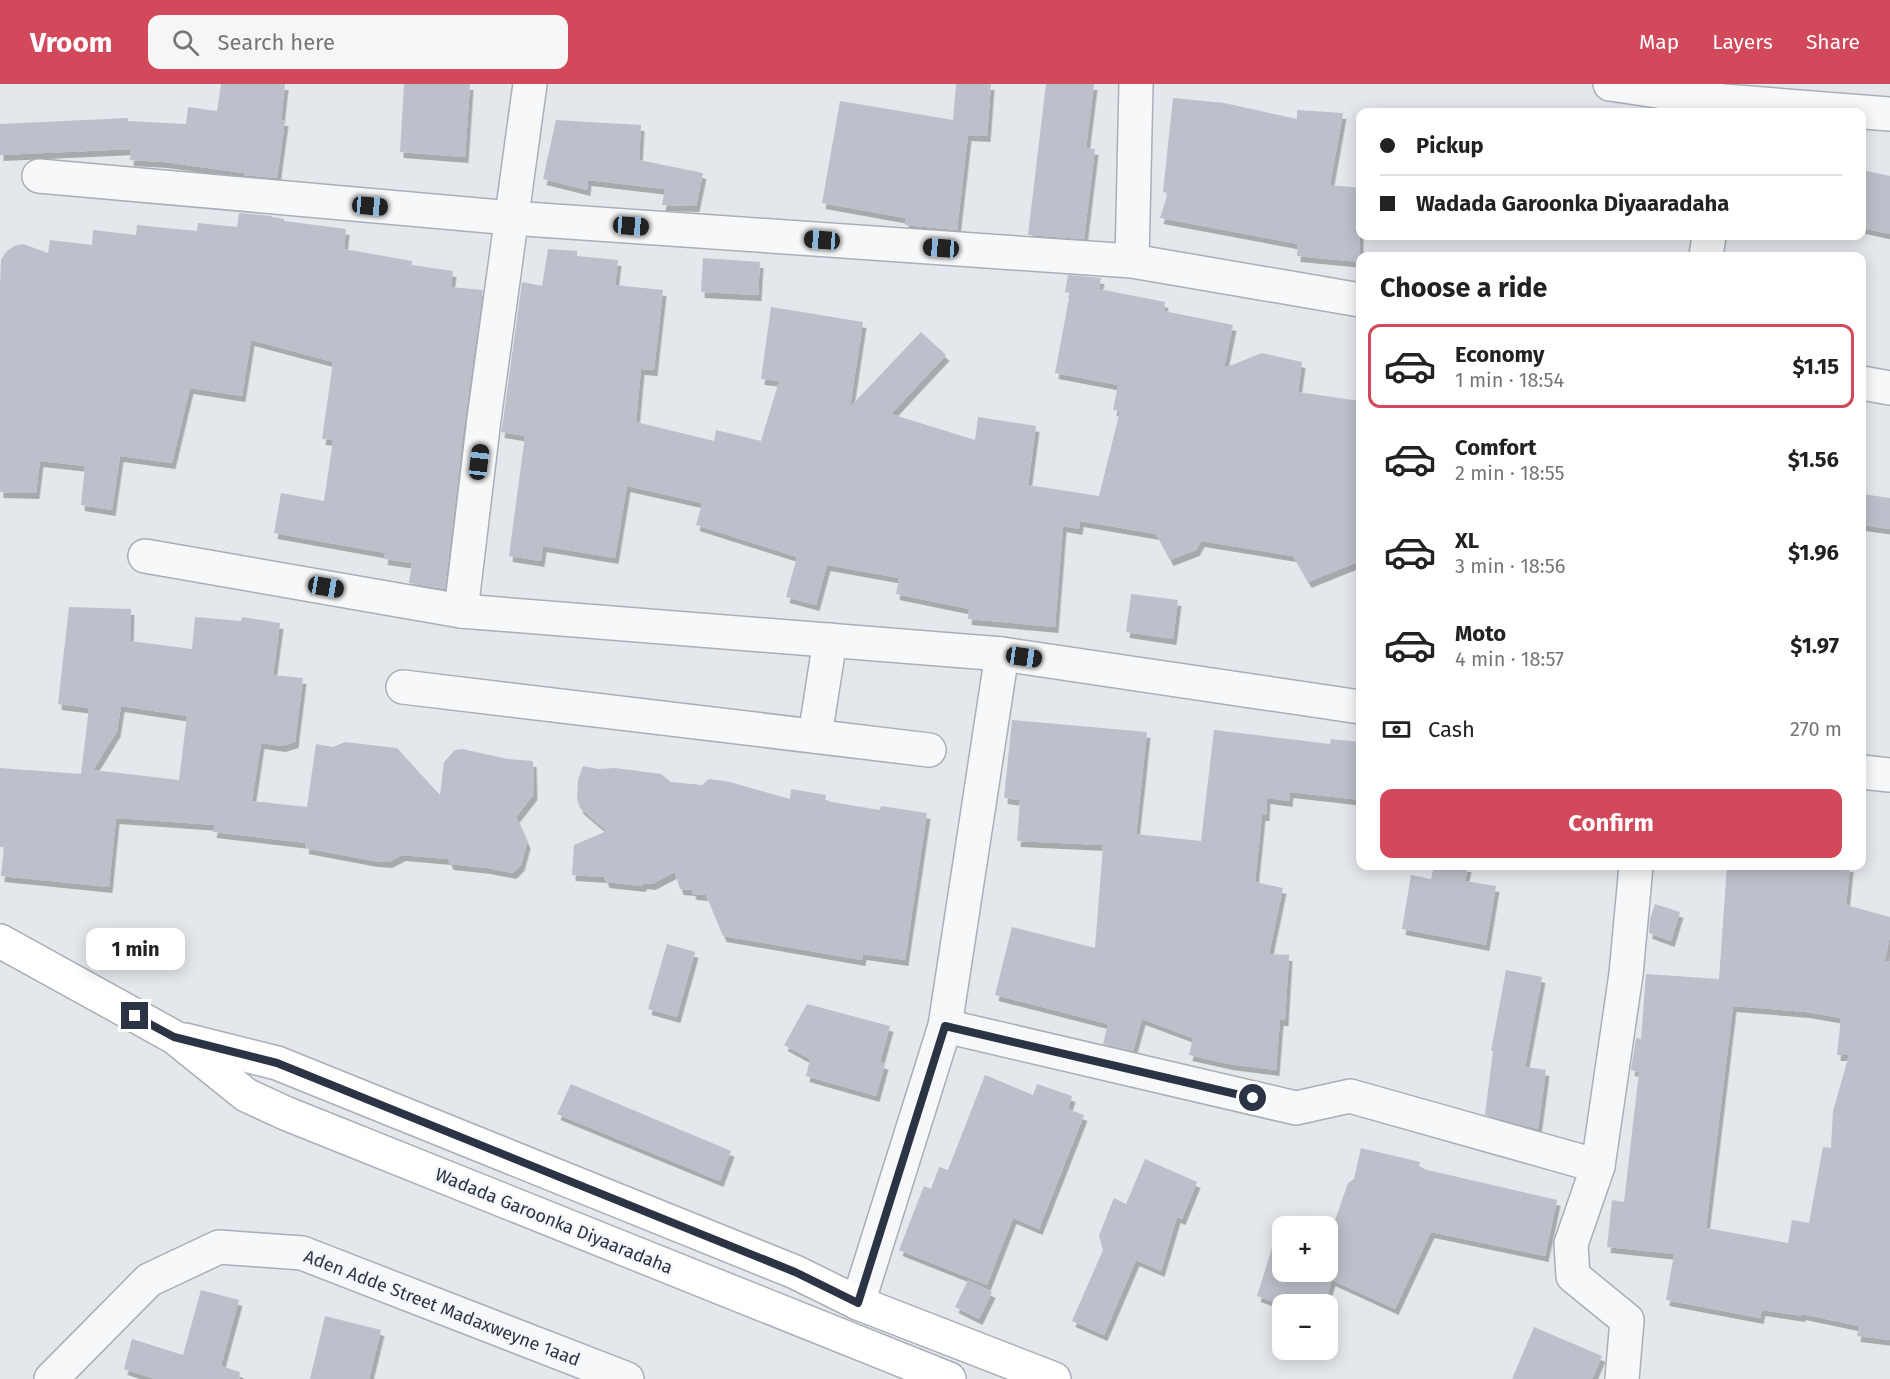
<!DOCTYPE html>
<html lang="en">
<head>
<meta charset="utf-8">
<style>
	:root { --surface:#fff; --page:#f6f6f6; --text:#222; --muted:#767676; --line:#e0e0e0; --accent:#d1495b }
	body { margin:0; font-family:"Fira Sans",sans-serif; background:var(--page); color:var(--text); height:100vh; display:flex; flex-direction:column; font-size:22px; white-space:nowrap }
	* { box-sizing:border-box; margin:0 }
	p { font-size:20px; color:var(--muted) }
	.icon { flex:none; width:33px; height:33px; fill:none; stroke:currentColor; stroke-width:2; stroke-linecap:round; stroke-linejoin:round }
	.map { position:relative; flex:1; overflow:hidden }
	.side { position:absolute; left:1356px; top:168px; width:510px; height:618px; display:flex; flex-direction:column; background:var(--surface); border-radius:12px; box-shadow:0 3px 15px #0003 }
	.side>* { flex:none }
	.guide { position:absolute; left:1356px; top:24px; width:510px; height:132px; border-radius:12px; box-shadow:0 3px 15px #0003; display:grid; align-content:center; height:132px; padding:0 24px; background:var(--surface) }
	.buttons { position:absolute; left:1272px; top:1132px; display:grid; gap:12px }
	.buttons a { display:grid; place-items:center; width:66px; height:66px; border-radius:12px; background:var(--surface); box-shadow:0 3px 15px #0003; font-size:30px }
	.end { position:absolute; width:27px; height:27px; margin:-14px; border:8px solid #2b3445; background:#fff; box-shadow:0 0 0 3px #fff }
	.from { border-radius:50% }
	.bubble { position:absolute; height:42px; border-radius:12px; background:var(--surface); box-shadow:0 3px 15px #0003; font-size:20px; font-weight:700; line-height:42px; text-align:center }
	.car { position:absolute; width:18px; height:36px; margin:-18px -9px; border-radius:8px; box-shadow:0 0 4px 2px #0007; background:linear-gradient(#222 24%,#8ab4d8 0 40%,#222 0 76%,#8ab4d8 0 86%,#222 0) }
	.guide b { display:flex; align-items:center; gap:21px; height:57px; font-size:22px }
	.guide b+b { border-top:2px solid var(--line) }
	.guide i { width:15px; height:15px; background:var(--text) }
	ul { padding:0; list-style:none }
	li { display:flex; align-items:center; gap:18px; height:84px; margin:0 12px 9px; padding:0 12px; border:3px solid transparent; border-radius:12px }
	li div { flex:1 }
	li b { display:block; font-size:22px }
	li em { font-style:normal; font-weight:700 }
	li.selected { border-color:var(--accent) }
	li>.icon { width:54px; height:54px; stroke-width:1.5 }
	h2 { padding:0 24px; font-size:27px; line-height:72px }
	.pay { display:flex; align-items:center; gap:15px; height:66px; padding:0 24px; font-size:22px }
	.pay p { margin-inline-start:auto }
	.action { display:flex; gap:12px; margin-top:auto; padding:12px 24px }
	.action a { flex:1; height:69px; border-radius:12px; background:var(--accent); color:#fff; font-size:24px; font-weight:700; line-height:69px; text-align:center }
	header { display:flex; align-items:center; gap:36px; box-sizing:border-box; height:84px; padding:0 30px; background:var(--accent); color:#fff }
	header strong { font-size:28px }
	nav { display:flex; gap:33px; margin-inline-start:auto; font-size:21px }
	.search { width:420px; height:54px; background:var(--page); display:flex; align-items:center; gap:15px; box-sizing:border-box; padding:0 21px; border-radius:12px; color:var(--muted); font-size:22px }
	.map>svg:first-child { display:block }
	.building { fill:#bbc0ca; fill-rule:evenodd; filter:url(#shadow) }
	.lines { fill:none; stroke-linecap:round; stroke-linejoin:round }
	.minor-casing { stroke:#a9aeb7; stroke-width:36 }
	.secondary-casing { stroke:#a9aeb7; stroke-width:36 }
	.minor { stroke:#f7f8fa; stroke-width:33 }
	.secondary { stroke:#fff; stroke-width:33 }
	.route { stroke:#2b3445; stroke-width:8 }
	.labels { text-anchor:middle; dominant-baseline:central; stroke-width:5; stroke-linejoin:round; paint-order:stroke }
	.street-label { font-size:18px; fill:#2b3445; stroke:#f4f6f9 }
</style>
</head>
<body>
<header>
<strong>Vroom</strong>
<div class="search"><svg class="icon" aria-label="search" viewBox="0 0 24 24"><circle cx="10" cy="10" r="6"/><path d="M15 15l6 6"/></svg>Search here</div>
<nav><a>Map</a><a>Layers</a><a>Share</a></nav>
</header>
<div class="map">
<svg width="1890" height="1295" viewBox="0 0 1890 1295">
	<defs>
		<filter id="shadow"><feDropShadow dx="3.5" dy="6" stdDeviation="0" flood-color="#0004"/></filter>
	</defs>
	<rect width="100%" height="100%" fill="#e4e7ec"/>
	<g class="building">
		<path d="M221,0h64l-4,36h4l-8,58 -33,-3v-2l-80,-11 -34,-2 1,-11 -131,6v-31l128,-6v3l58,3 2,-17 29,4z"/>
		<path d="M404,0h66l-5,73 -65,-5z"/>
		<path d="M956,0h35l-4,52 -19,-1 -11,95 -52,-5v-7l-83,-15 18,-102 113,19z"/>
		<path d="M1046,0h48l-8,64 9,1 -11,90 -56,-4z"/>
		<path d="M1173,14l51,5 73,16v-9l46,3 -13,72 30,3v74l-63,-6 1,-12 -138,-26 8,-25 -5,-1z"/>
		<path d="M556,36l85,5 -2,35 64,13 -7,33 -34,-1 3,-16 -77,-9 -1,10 -44,-11z"/>
		<path d="M1862,86l28,6v58l-28,-6z"/>
		<path d="M239,129l33,3v1l12,2v2l62,8 -2,20 68,12v4l41,6 -2,16 32,3 -19,136 -19,163 -36,-6 3,-20 -28,-4 1,-6 -111,-20 7,-40 43,8 9,-61 -11,-1 11,-77 -82,-22 -9,56 -52,-8 -18,75 -52,-7 -8,54 -31,-5 4,-39 -45,-5 -4,32 -36,-1v-206l1,-26 5,-8 8,-6 9,-2 25,9 2,-13 42,5 1,-15 43,5 1,-10 60,6 1,-8 39,4z"/>
		<path d="M548,165l29,2v5l41,4 -3,25 48,5 -9,80 -13,-1 -5,53 78,19 2,-11 45,11 18,-60 -18,-2 10,-72 92,15 -13,85 71,-75 25,23 -55,59 84,26 3,-23 58,9 -8,59 71,11 21,-85 -7,-1 5,-25 -63,-12 15,-80 -5,-1 3,-17 33,3 -2,11 66,13 -1,9 69,14 -9,43 38,-15 40,9 -4,30 62,9v160l-52,21 -15,-26 -92,-15 -5,9 -26,10 -14,-26 -76,-13 -1,8 -16,-3 -8,101 -87,-8 1,-10 -73,-15 3,-16 -72,-13 -11,40 -30,-8 11,-40 -101,-32 6,-22 -75,-17 -12,72 -72,-12 -2,15 -32,-5 16,-120 -24,-4 2,-11 19,-139 20,4z"/>
		<path d="M703,174l57,4 -2,33 -57,-3z"/>
		<path d="M1862,410l28,4v31l-28,-4z"/>
		<path d="M1131,510l47,6 -5,39 -47,-7z"/>
		<path d="M69,523l62,2 -1,32 62,8 3,-32 46,4 1,-4 38,6 -7,52 30,3 -8,64 -13,4 -21,-3 -9,58 55,6 9,-63 17,3 12,-5 52,6 43,47 4,-33 11,-12 7,-1 46,10 25,2 1,33 -18,23 11,26 -6,22 -8,8 -26,-5 -37,-4 -2,-5 -46,-4 -13,7 -15,-1 -69,-13 1,-5 -93,-11 2,-7 -99,-7 -7,69 -108,-11 3,-29h-4v-79l81,6 8,-66 -31,-4zM121,622l66,10 -8,64 -86,-10 24,-39z"/>
		<path d="M1012,636l135,12 -11,102 65,7 13,-111 116,14 1,-5 29,3v58l-70,-8 -1,9 -22,-3 -1,17h-4l-7,67 28,6 -14,66 20,1 -4,65h-5l-4,50 -47,-6 -40,-9 4,-17 -51,-19 -9,32 -30,-7 5,-20 -113,-29 17,-68 83,21 8,-103 -86,-4 3,-41 -16,-2z"/>
		<path d="M583,682l15,3 17,-1 46,6 10,8 31,3 7,-6 21,3 60,17 1,-10 35,6 -1,6 55,9 1,-4 46,7 -22,147 -42,-6 -1,6 -139,-24 -17,-41 -13,-1 -1,-4 -12,-1 -5,-17 -23,12 -8,-1 -2,3 -36,-4 -2,-5 -32,-2 2,-30 33,-14 -27,-23 -3,-9 1,-19z"/>
		<path d="M1434,782h34l-3,15 31,5 -10,59 -84,-16 9,-54 20,4z"/>
		<path d="M1727,782h123l-4,39 44,12v18l-5,26 5,1v378l-33,-4 2,-10 -57,-12v2l-40,-6 -2,8 -94,-18 8,-46 -67,-7 5,-47 12,2 15,-130 -8,-2 5,-32 5,1 5,-65 73,5zM1733,922l73,6 35,6 -4,37h12l-16,56 -2,37 -8,-1 -14,76 -17,-3 -4,23 -82,-15z"/>
		<path d="M1655,820l25,8 -9,29 -22,-8 1,-14z"/>
		<path d="M667,860l28,8 -18,65 -29,-8z"/>
		<path d="M1506,886l36,7 -17,90 21,3 -8,59 -53,-14 8,-64h-2z"/>
		<path d="M807,920l83,22 -10,36 5,2 -9,32 -70,-20 4,-17 -26,-14z"/>
		<path d="M985,991l48,20 4,-11 35,12 -4,13 16,6 -45,114 -26,-11 -26,67 -88,-35 25,-64 7,3 8,-22 9,3z"/>
		<path d="M571,1000l160,67 -11,30 -163,-67z"/>
		<path d="M1361,1064l59,14 -1,6 138,32 -12,56 -114,-24 -36,77 -63,-29 -8,25h-41l-26,-9 15,-48 10,3v21h46v-32l20,-57 6,-4z"/>
		<path d="M1145,1075l52,23 -15,37 -5,-2 -16,54 -25,-11 -32,75 -32,-14 31,-71 -4,-15 15,-37 12,6z"/>
		<path d="M968,1196l24,12 -13,27 -24,-12z"/>
		<path d="M201,1206l38,10 -18,66 19,6 -1,7h-84l-31,-10 8,-30 51,16z"/>
		<path d="M325,1232l56,14 -12,49h-59z"/>
		<path d="M1534,1243l68,29 -10,23h-80z"/>
	</g>
	<g class="lines">
		<g class="minor-casing">
			<g id="minor">
				<path d="M1610,0l114,17 166,13"/>
				<path d="M39,92l472,42 621,43 228,39"/>
				<path d="M1706,172l3,-20"/>
				<path d="M1132,177l4,-177"/>
				<path d="M1862,299l28,5"/>
				<path d="M145,472l316,55 541,43 358,53"/>
				<path d="M461,527l23,-192 46,-335"/>
				<path d="M403,603l526,63"/>
				<path d="M815,652l15,-96"/>
				<path d="M1862,688l28,3"/>
				<path d="M945,942l351,82 54,-12 248,70"/>
				<path d="M858,1219l87,-277 57,-372"/>
				<path d="M51,1295l98,-99 70,-33 83,6 325,126"/>
				<path d="M1622,1295l5,-59 -54,-44 -2,-32 27,-78 28,-192 10,-108"/>
			</g>
		</g>
		<g class="secondary-casing">
			<g id="secondary">
				<path d="M0,857l174,96 72,58 39,18 664,266"/>
				<path d="M185,956l92,23 518,209 63,31 196,76"/>
			</g>
		</g>
		<use href="#minor" class="minor"/>
		<use href="#secondary" class="secondary"/>
	</g>
	<g class="lines">
		<path class="route" d="M135,932l39,21 103,26 518,209 63,31 87,-277 308,72"/>
	</g>
	<g class="labels">
		<g class="street-label">
			<text transform="translate(554 1137) rotate(22)">Wadada Garoonka Diyaaradaha</text>
			<text transform="translate(442 1224) rotate(21)">Aden Adde Street Madaxweyne 1aad</text>
		</g>
	</g>
</svg>
<div class="buttons">
<a>+</a>
<a>−</a>
</div>
<i class="end from" style="left:1253px;top:1014px"></i>
<i class="end" style="left:135px;top:932px"></i>
<div class="bubble" style="left:86px;top:844px;width:99px">1 min</div>
<i class="car" style="left:370px;top:122px;rotate:95deg"></i>
<i class="car" style="left:631px;top:142px;rotate:94deg"></i>
<i class="car" style="left:822px;top:156px;rotate:274deg"></i>
<i class="car" style="left:941px;top:164px;rotate:274deg"></i>
<i class="car" style="left:479px;top:378px;rotate:7deg"></i>
<i class="car" style="left:326px;top:503px;rotate:100deg"></i>
<i class="car" style="left:1024px;top:573px;rotate:98deg"></i>
<div class="guide">
<b><i class="from"></i>Pickup</b>
<b><i></i>Wadada Garoonka Diyaaradaha</b>
</div>
<section class="side">
<h2>Choose a ride</h2>
<ul>
<li class="selected"><svg class="icon" aria-label="car" viewBox="0 0 24 24"><path d="M5 17H2v-5l4-1 3-4h7l3 4 3 1v5h-3M9 17h6M6 11h13"/><circle cx="7" cy="17" r="2"/><circle cx="17" cy="17" r="2"/></svg><div><b>Economy</b><p>1 min · 18:54</p></div><em>$1.15</em></li>
<li><svg class="icon" aria-label="car" viewBox="0 0 24 24"><path d="M5 17H2v-5l4-1 3-4h7l3 4 3 1v5h-3M9 17h6M6 11h13"/><circle cx="7" cy="17" r="2"/><circle cx="17" cy="17" r="2"/></svg><div><b>Comfort</b><p>2 min · 18:55</p></div><em>$1.56</em></li>
<li><svg class="icon" aria-label="car" viewBox="0 0 24 24"><path d="M5 17H2v-5l4-1 3-4h7l3 4 3 1v5h-3M9 17h6M6 11h13"/><circle cx="7" cy="17" r="2"/><circle cx="17" cy="17" r="2"/></svg><div><b>XL</b><p>3 min · 18:56</p></div><em>$1.96</em></li>
<li><svg class="icon" aria-label="car" viewBox="0 0 24 24"><path d="M5 17H2v-5l4-1 3-4h7l3 4 3 1v5h-3M9 17h6M6 11h13"/><circle cx="7" cy="17" r="2"/><circle cx="17" cy="17" r="2"/></svg><div><b>Moto</b><p>4 min · 18:57</p></div><em>$1.97</em></li>
</ul>
<div class="pay"><svg class="icon" aria-label="cash" viewBox="0 0 24 24"><path d="M3 7h18v10H3z"/><circle cx="12" cy="12" r="2"/></svg>Cash<p>270 m</p></div>
<div class="action"><a>Confirm</a></div>
</section>
</div>
</body>
</html>
